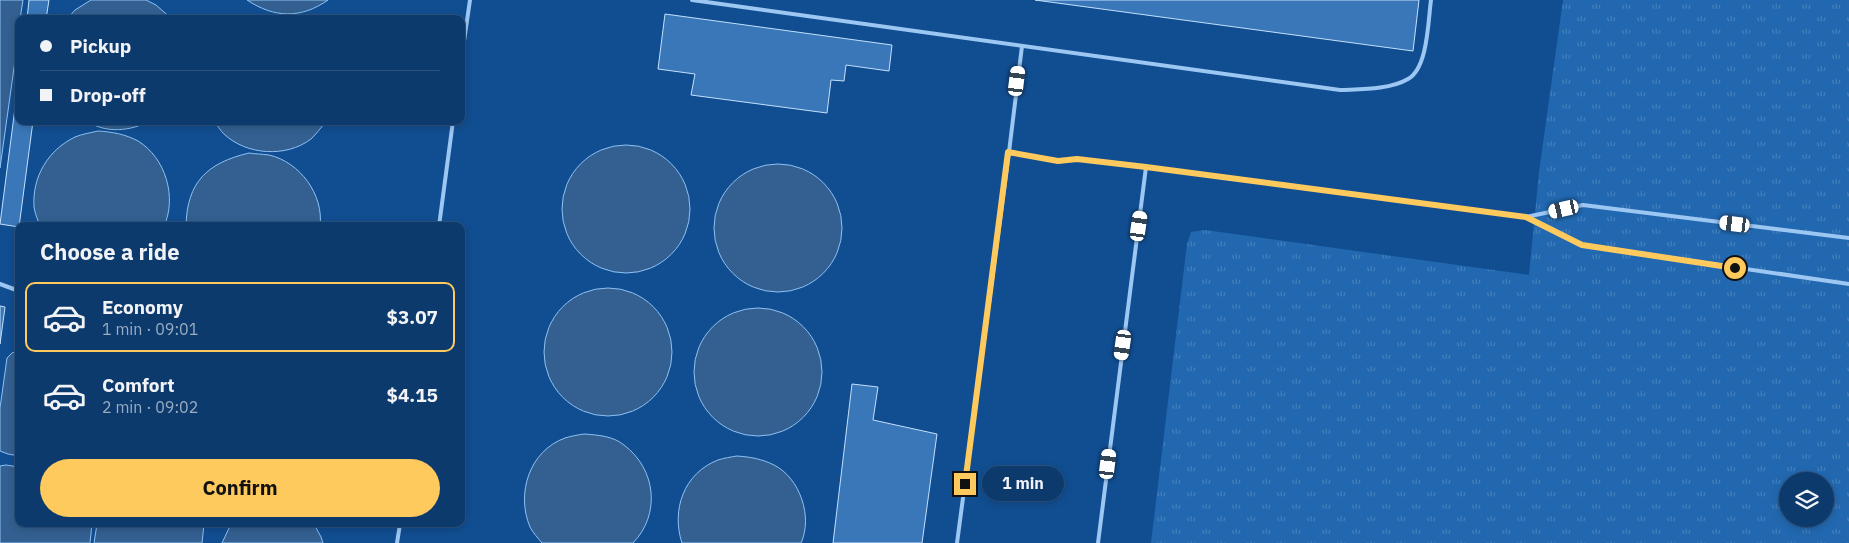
<!DOCTYPE html>
<html lang="en">
<head>
<meta charset="utf-8">
<style>
	:root { --surface:#0d3a6d; --page:#1b4575; --text:#f1f3f6; --muted:#9aadc2; --line:#2d5480; --accent:#ffca5d }
	body { margin:0; font-family:"IBM Plex Sans",sans-serif; background:var(--page); color:var(--text); height:100vh; display:flex; flex-direction:column; font-size:19px; white-space:nowrap }
	* { box-sizing:border-box; margin:0 }
	p { font-size:16px; color:var(--muted) }
	.icon { flex:none; width:28px; height:28px; fill:none; stroke:currentColor; stroke-width:2; stroke-linecap:round; stroke-linejoin:round }
	.map { position:relative; flex:1; overflow:hidden }
	.drawer { position:absolute; left:15px; top:222px; width:450px; height:305px; display:flex; flex-direction:column; background:var(--surface); border-radius:10px; box-shadow:0 2px 8px #0003,0 0 0 1px var(--line) }
	.drawer>* { flex:none }
	.hud { position:absolute; left:15px; top:15px; width:450px; height:110px; border-radius:10px; box-shadow:0 2px 8px #0003,0 0 0 1px var(--line); display:grid; align-content:center; height:110px; padding:0 25px; background:var(--surface) }
	.controls { position:absolute; left:1779px; top:472px; display:grid; gap:10px }
	.controls a { display:grid; place-items:center; width:55px; height:55px; border-radius:50%; background:var(--surface); box-shadow:0 2px 8px #0003,0 0 0 1px var(--line); font-size:25px }
	.end { position:absolute; width:22px; height:22px; margin:-11px; border:6px solid #ffca5d; background:#111; box-shadow:0 0 0 2px #111 }
	.from { border-radius:50% }
	.bubble { position:absolute; height:35px; border-radius:18px; background:var(--surface); box-shadow:0 2px 8px #0003,0 0 0 1px var(--line); font-size:16px; font-weight:700; line-height:35px; text-align:center }
	.car { position:absolute; width:15px; height:30px; margin:-15px -8px; border-radius:6px; box-shadow:0 0 4px 1px #0007; background:linear-gradient(#fff 24%,#345 0 40%,#fff 0 76%,#345 0 86%,#fff 0) }
	.hud b { display:flex; align-items:center; gap:18px; height:48px; font-size:19px }
	.hud b+b { border-top:1px solid var(--line) }
	.hud i { width:12px; height:12px; background:var(--text) }
	ul { padding:0; list-style:none }
	li { display:flex; align-items:center; gap:15px; height:70px; margin:0 10px 8px; padding:0 15px; border:2px solid transparent; border-radius:10px }
	li div { flex:1 }
	li b { display:block; font-size:19px }
	li em { font-style:normal; font-weight:700 }
	li.selected { border-color:var(--accent) }
	li>.icon { width:45px; height:45px; stroke-width:1.5 }
	h2 { padding:0 25px; font-size:22px; line-height:60px }
	.cta { display:flex; gap:10px; margin-top:auto; padding:10px 25px }
	.cta a { flex:1; height:58px; border-radius:30px; background:var(--accent); color:#111; font-size:20px; font-weight:700; line-height:58px; text-align:center }
	.map>svg:first-child { display:block }
	.grass { fill:url(#grass-tufts); fill-rule:evenodd }
	.water { fill:#336091; stroke:#8dc2f6 }
	.building { fill:#3977b9; stroke:#c3e0fd }
	.lines { fill:none; stroke-linecap:round; stroke-linejoin:round }
	.lane { stroke:#9cc7f3; stroke-width:4 }
	.route { stroke:#ffca5d; stroke-width:6 }
</style>
</head>
<body>
<div class="map">
<svg width="1849" height="543" viewBox="0 0 1849 543">
	<defs>
		<pattern id="grass-tufts" width="24" height="20" patternUnits="userSpaceOnUse" patternTransform="scale(1.25)"><rect width="24" height="20" fill="#2268b0"/><path d="M3 7l-1-3M5 7V3M7 7l1-3M15 17l-1-3M17 17v-4M19 17l1-3" fill="none" stroke="#437fbc"/></pattern>
	</defs>
	<rect width="100%" height="100%" fill="#114e91"/>
	<path class="grass" d="M1563,0h286v543h-698l36,-299 4,-12 14,-2 324,45 10,-103zM1788,481h37v38h-37z"/>
	<g class="water">
		<path d="M0,0h23l-3,19h-1v13l-19,136z"/>
		<path d="M91,0h55l10,5 16,14h-105l8,-9z"/>
		<path d="M247,0h81c-27,19 -54,18 -81,0z"/>
		<path d="M87,121h63c-19,10 -44,13 -63,0z"/>
		<path d="M214,121h112c-4,6 -10,13 -15,18 -25,19 -65,16 -87,-5 -4,-4 -7,-9 -10,-13z"/>
		<path d="M98,131c14,1 27,3 40,10 28,17 39,57 26,85h-124c-2,-6 -5,-12 -6,-19 -2,-30 14,-57 41,-70 7,-3 15,-4 23,-6z"/>
		<circle cx="626" cy="209" r="64"/>
		<path d="M249,153c6,1 13,1 20,2 31,7 55,40 51,71h-134c1,-44 21,-63 63,-73z"/>
		<circle cx="778" cy="228" r="64"/>
		<circle cx="608" cy="352" r="64"/>
		<circle cx="758" cy="372" r="64"/>
		<path d="M19,350v106l-11,-2 -8,-3v-43l7,-50 5,-5z"/>
		<path d="M584,434c14,1 29,2 40,11 32,24 37,69 9,98h-91c-4,-5 -9,-10 -12,-16 -14,-33 -1,-76 35,-89 6,-2 13,-3 19,-4z"/>
		<path d="M737,456c14,1 25,3 37,9 26,13 39,52 27,78h-119c-11,-33 2,-70 36,-83 6,-2 13,-3 19,-4z"/>
		<path d="M6,465l13,2v57h73l-2,19h-90v-77z"/>
		<path d="M97,524h107l-2,19h-108z"/>
		<path d="M231,524h83l7,13 2,6h-101z"/>
	</g>
	<g class="building">
		<path d="M29,0h20l-3,19h-19z"/>
		<path d="M1035,0h384l-6,51z"/>
		<path d="M665,14l227,31 -3,26 -43,-6 -2,16 -13,-1 -4,33 -136,-18 4,-21 -37,-5z"/>
		<path d="M19,77v44h14l-14,106 -19,-3z"/>
		<path d="M0,306l5,1 -5,37z"/>
		<path d="M852,384l26,3 -5,33 64,14 -15,109h-89z"/>
	</g>
	<g class="lines">
		<g class="lane">
			<path d="M692,0l648,90c21,-1 49,0 68,-11 20,-11 20,-58 23,-79"/>
			<path d="M461,62l9,-62"/>
			<path d="M1009,152l13,-106"/>
			<path d="M439,226l14,-105"/>
			<path d="M1849,238l-266,-33 -57,12 56,28 267,39"/>
			<path d="M0,284l19,7"/>
			<path d="M397,543l3,-19"/>
			<path d="M957,543l52,-391 49,9 19,-2 69,8 380,50"/>
			<path d="M1098,543l48,-376"/>
		</g>
	</g>
	<g class="lines">
		<path class="route" d="M965,484l43,-332 50,9 19,-2 69,8 380,50 56,28 153,23"/>
	</g>
</svg>
<div class="controls">
<a><svg class="icon" aria-label="layers" viewBox="0 0 24 24"><path d="M12 4l9 5-9 5-9-5zM3 14l9 5 9-5"/></svg></a>
</div>
<i class="end from" style="left:1735px;top:268px"></i>
<i class="end" style="left:965px;top:484px"></i>
<div class="bubble" style="left:982px;top:466px;width:82px">1 min</div>
<i class="car" style="left:1017px;top:81px;rotate:7deg"></i>
<i class="car" style="left:1564px;top:209px;rotate:257deg"></i>
<i class="car" style="left:1735px;top:224px;rotate:277deg"></i>
<i class="car" style="left:1139px;top:226px;rotate:8deg"></i>
<i class="car" style="left:1123px;top:345px;rotate:188deg"></i>
<i class="car" style="left:1108px;top:464px;rotate:7deg"></i>
<div class="hud">
<b><i class="from"></i>Pickup</b>
<b><i></i>Drop-off</b>
</div>
<section class="drawer">
<h2>Choose a ride</h2>
<ul>
<li class="selected"><svg class="icon" aria-label="car" viewBox="0 0 24 24"><path d="M5 17H2v-5l4-1 3-4h7l3 4 3 1v5h-3M9 17h6M6 11h13"/><circle cx="7" cy="17" r="2"/><circle cx="17" cy="17" r="2"/></svg><div><b>Economy</b><p>1 min · 09:01</p></div><em>$3.07</em></li>
<li><svg class="icon" aria-label="car" viewBox="0 0 24 24"><path d="M5 17H2v-5l4-1 3-4h7l3 4 3 1v5h-3M9 17h6M6 11h13"/><circle cx="7" cy="17" r="2"/><circle cx="17" cy="17" r="2"/></svg><div><b>Comfort</b><p>2 min · 09:02</p></div><em>$4.15</em></li>
</ul>
<div class="cta"><a>Confirm</a></div>
</section>
</div>
</body>
</html>
